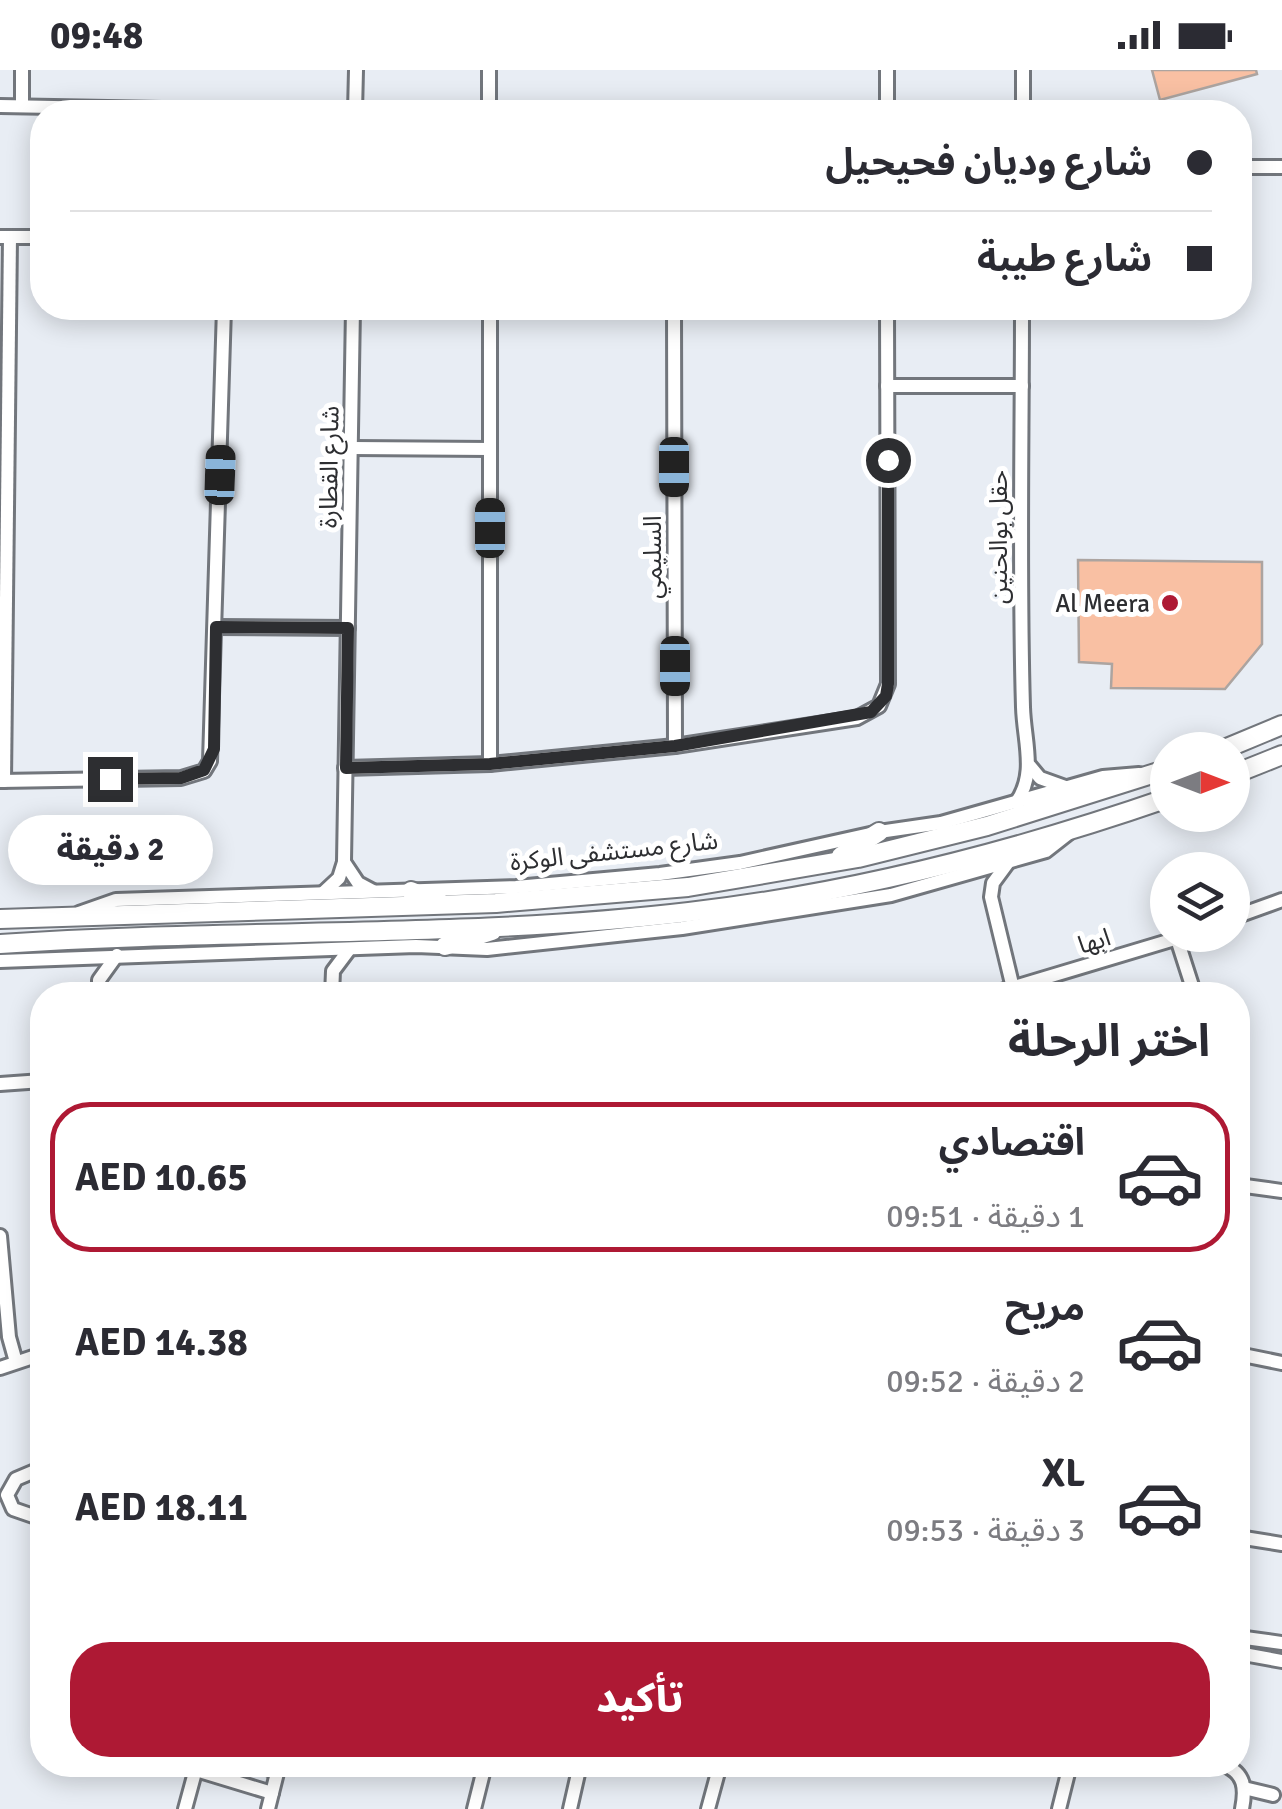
<!DOCTYPE html>
<html lang="ar">
<head>
<meta charset="utf-8">
<style>
	:root { --surface:#fff; --page:#f2f2f3; --text:#2b2b33; --muted:#7c7c81; --line:#e1e1e2; --accent:#ae1934 }
	body { margin:0; font-family:Signika,"Noto Sans Arabic",sans-serif; background:var(--page); color:var(--text); direction:rtl; height:100vh; display:flex; flex-direction:column; font-size:38px; white-space:nowrap }
	* { box-sizing:border-box; margin:0 }
	p { font-size:32px; color:var(--muted) }
	.icon { flex:none; width:55px; height:55px; fill:none; stroke:currentColor; stroke-width:2; stroke-linecap:round; stroke-linejoin:round }
	.map { position:relative; flex:1; overflow:hidden; direction:ltr }
	.drawer { position:absolute; left:30px; top:912px; width:1220px; height:795px; display:flex; flex-direction:column; background:var(--surface); border-radius:40px; box-shadow:0 5px 25px #0003; direction:rtl }
	.drawer>* { flex:none }
	.guide { position:absolute; left:30px; top:30px; width:1222px; height:220px; border-radius:40px; box-shadow:0 5px 25px #0003; direction:rtl; display:grid; align-content:center; height:220px; padding:0 40px; background:var(--surface) }
	.needle { width:65px; rotate:90deg }
	.controls { position:absolute; left:1150px; top:662px; display:grid; gap:20px }
	.controls a { display:grid; place-items:center; width:100px; height:100px; border-radius:50%; background:var(--surface); box-shadow:0 5px 25px #0003; font-size:50px }
	.end { position:absolute; width:45px; height:45px; margin:-22px; border:12px solid #2d2e31; background:#fff; box-shadow:0 0 0 5px #fff }
	.from { border-radius:50% }
	.bubble { position:absolute; height:70px; border-radius:35px; background:var(--surface); box-shadow:0 5px 25px #0003; font-size:32px; font-weight:800; line-height:70px; text-align:center; direction:rtl }
	.car { position:absolute; width:30px; height:60px; margin:-30px -15px; border-radius:12px; box-shadow:0 0 8px 2px #0007; background:linear-gradient(#222 24%,#8ab4d8 0 40%,#222 0 76%,#8ab4d8 0 86%,#222 0) }
	.guide b { display:flex; align-items:center; gap:35px; height:95px; font-size:38px }
	.guide b+b { border-top:2px solid var(--line) }
	.guide i { width:25px; height:25px; background:var(--text) }
	ul { padding:0; list-style:none }
	li { display:flex; align-items:center; gap:30px; height:150px; margin:0 20px 15px; padding:0 20px; border:5px solid transparent; border-radius:40px }
	li div { flex:1 }
	li b { display:block; font-size:38px }
	li em { font-style:normal; font-weight:800 }
	li.active { border-color:var(--accent) }
	li>.icon { width:90px; height:90px; stroke-width:1.5 }
	h2 { padding:0 40px; font-size:45px; line-height:120px }
	.cta { display:flex; gap:20px; margin-top:auto; padding:20px 40px }
	.cta a { flex:1; height:115px; border-radius:40px; background:var(--accent); color:#fff; font-size:40px; font-weight:800; line-height:115px; text-align:center }
	.status { display:flex; justify-content:space-between; align-items:center; height:70px; padding:0 50px; background:var(--surface); direction:ltr }
	.status svg { height:28px; fill:currentColor }
	.map>svg:first-child { display:block }
	.building { fill:#f9c0a3; stroke:#aca4a0; stroke-width:2.5 }
	.lines { fill:none; stroke-linecap:round; stroke-linejoin:round }
	.street-casing { stroke:#72767c; stroke-width:18 }
	.secondary-casing { stroke:#72767c; stroke-width:22 }
	.street { stroke:#fff; stroke-width:12 }
	.secondary { stroke:#fff; stroke-width:18 }
	.route { stroke:#2d2e31; stroke-width:12 }
	.poi-dot { fill:#ae1934; stroke:#fff; stroke-width:4 }
	.labels { text-anchor:middle; dominant-baseline:central; stroke-width:10; stroke-linejoin:round; paint-order:stroke }
	.street-label { font-size:25px; fill:#2d2e31; stroke:#fff }
	.poi-label { font-size:25px; fill:#2d2e31; stroke:#fff; text-anchor:end }
</style>
</head>
<body>
<div class="status"><b>09:48</b><svg viewBox="0 0 49 12"><path d="M0 12V9h3v3zM5 12V6h3v6zM10 12V3h3v9zM15 12V0h3v12zM26 1h20v11H26zM47 4h2v5h-2z"/></svg></div>
<div class="map">
<svg width="1282" height="1739" viewBox="0 0 1282 1739">
	<rect width="100%" height="100%" fill="#e8edf4"/>
	<g class="building">
		<path d="M1152,0h104l1,4 -97,26z"/>
		<path d="M1078,490l184,2v82l-37,45 -114,-1 1,-24 -33,-2z"/>
	</g>
	<g class="lines">
		<g class="street-casing">
			<g id="street">
				<path d="M489,0v42"/>
				<path d="M887,0v42"/>
				<path d="M0,36l316,6"/>
				<path d="M22,36v-36"/>
				<path d="M355,42l1,-42"/>
				<path d="M1023,42v-42"/>
				<path d="M1240,97h42"/>
				<path d="M0,167h42"/>
				<path d="M490,238v456"/>
				<path d="M674,238l1,438"/>
				<path d="M887,316h135"/>
				<path d="M352,378l138,1"/>
				<path d="M216,557l132,1"/>
				<path d="M1030,696l10,12 25,9"/>
				<path d="M345,698l145,-4 185,-18 182,-28 22,-12 9,-22 -1,-376"/>
				<path d="M0,711l181,-3 23,-7 6,-10 14,-453"/>
				<path d="M4,711l6,-544"/>
				<path d="M1016,733c21,-30 8,-61 7,-96 -4,-133 -1,-266 -1,-399"/>
				<path d="M344,792l14,21 15,8"/>
				<path d="M1007,794l-14,19 -2,14 22,91"/>
				<path d="M324,822l15,-14 5,-16 9,-554"/>
				<path d="M79,843l37,-13 400,-13 144,-13 80,-11 139,-31 62,-9 162,-46 36,-3"/>
				<path d="M1232,848l50,-18"/>
				<path d="M1177,869l18,56"/>
				<path d="M0,891l416,-15 71,3 195,-21 209,-33 155,-44 23,-18"/>
				<path d="M99,925v-15l18,-25"/>
				<path d="M332,925l1,-24 15,-20"/>
				<path d="M988,925l200,-60"/>
				<path d="M0,1014l42,-3"/>
				<path d="M1238,1115l44,6"/>
				<path d="M0,1166l9,101 7,25"/>
				<path d="M1238,1284l44,9"/>
				<path d="M0,1298l42,-14"/>
				<path d="M42,1398l-26,11 -9,16 6,14 29,10"/>
				<path d="M1238,1467l44,7"/>
				<path d="M1238,1567l44,6"/>
				<path d="M1238,1583l44,8"/>
				<path d="M256,1695l21,6"/>
				<path d="M1224,1695c21,8 22,24 18,44"/>
				<path d="M196,1700l76,23"/>
				<path d="M1244,1718l29,7"/>
				<path d="M185,1739l12,-44"/>
				<path d="M268,1739l11,-44"/>
				<path d="M474,1739l11,-44"/>
				<path d="M570,1739l10,-44"/>
				<path d="M708,1739l12,-44"/>
				<path d="M1059,1739l11,-44"/>
			</g>
		</g>
		<g class="secondary-casing">
			<g id="secondary">
				<path d="M1222,680l60,-25"/>
				<path d="M1232,705l50,-20"/>
				<path d="M841,786l38,-24"/>
				<path d="M411,821l30,12"/>
				<path d="M0,849l496,-16 192,-16 170,-29 129,-32 181,-57"/>
				<path d="M0,874c229,-16 460,-5 689,-32 164,-19 323,-60 479,-114"/>
				<path d="M445,876l47,-15"/>
			</g>
		</g>
		<use href="#street" class="street"/>
		<use href="#secondary" class="secondary"/>
	</g>
	<g class="lines">
		<path class="route" d="M110,709l71,-1 23,-8 10,-21 2,-122 132,1 -2,140 144,-4 185,-18 196,-34 15,-16 2,-12v-224"/>
	</g>
	<circle class="poi-dot" cx="1170" cy="533" r="10"/>
	<g class="labels">
		<g class="street-label">
			<text transform="translate(329 397) rotate(-89)">شارع القطارة</text>
			<text transform="translate(998 467) rotate(-90)">حقل بوالحنين</text>
			<text transform="translate(652 487) rotate(-90)">السليمي</text>
			<text transform="translate(614 781) rotate(-6)">شارع مستشفى الوكرة</text>
			<text transform="translate(1094 871) rotate(-17)">ابها</text>
		</g>
		<g class="poi-label">
			<text x="1150" y="533">Al Meera</text>
		</g>
	</g>
</svg>
<div class="controls">
<a><svg class="needle" viewBox="-14 -14 28 28"><path d="M0-13l5 13h-10z" fill="#e53935"/><path d="M0 13l5-13h-10z" fill="#7c7c81"/></svg></a>
<a><svg class="icon" aria-label="layers" viewBox="0 0 24 24"><path d="M12 4l9 5-9 5-9-5zM3 14l9 5 9-5"/></svg></a>
</div>
<i class="end from" style="left:888px;top:390px"></i>
<i class="end" style="left:110px;top:709px"></i>
<div class="bubble" style="left:8px;top:745px;width:205px">2 دقيقة</div>
<i class="car" style="left:674px;top:397px;rotate:180deg"></i>
<i class="car" style="left:220px;top:405px;rotate:2deg"></i>
<i class="car" style="left:490px;top:458px;rotate:0deg"></i>
<i class="car" style="left:675px;top:596px;rotate:180deg"></i>
<div class="guide">
<b><i class="from"></i>شارع وديان فحيحيل</b>
<b><i></i>شارع طيبة</b>
</div>
<section class="drawer">
<h2>اختر الرحلة</h2>
<ul>
<li class="active"><svg class="icon" aria-label="car" viewBox="0 0 24 24"><path d="M5 17H2v-5l4-1 3-4h7l3 4 3 1v5h-3M9 17h6M6 11h13"/><circle cx="7" cy="17" r="2"/><circle cx="17" cy="17" r="2"/></svg><div><b>اقتصادي</b><p>1 دقيقة · 09:51</p></div><em>AED 10.65</em></li>
<li><svg class="icon" aria-label="car" viewBox="0 0 24 24"><path d="M5 17H2v-5l4-1 3-4h7l3 4 3 1v5h-3M9 17h6M6 11h13"/><circle cx="7" cy="17" r="2"/><circle cx="17" cy="17" r="2"/></svg><div><b>مريح</b><p>2 دقيقة · 09:52</p></div><em>AED 14.38</em></li>
<li><svg class="icon" aria-label="car" viewBox="0 0 24 24"><path d="M5 17H2v-5l4-1 3-4h7l3 4 3 1v5h-3M9 17h6M6 11h13"/><circle cx="7" cy="17" r="2"/><circle cx="17" cy="17" r="2"/></svg><div><b>XL</b><p>3 دقيقة · 09:53</p></div><em>AED 18.11</em></li>
</ul>
<div class="cta"><a>تأكيد</a></div>
</section>
</div>
</body>
</html>
